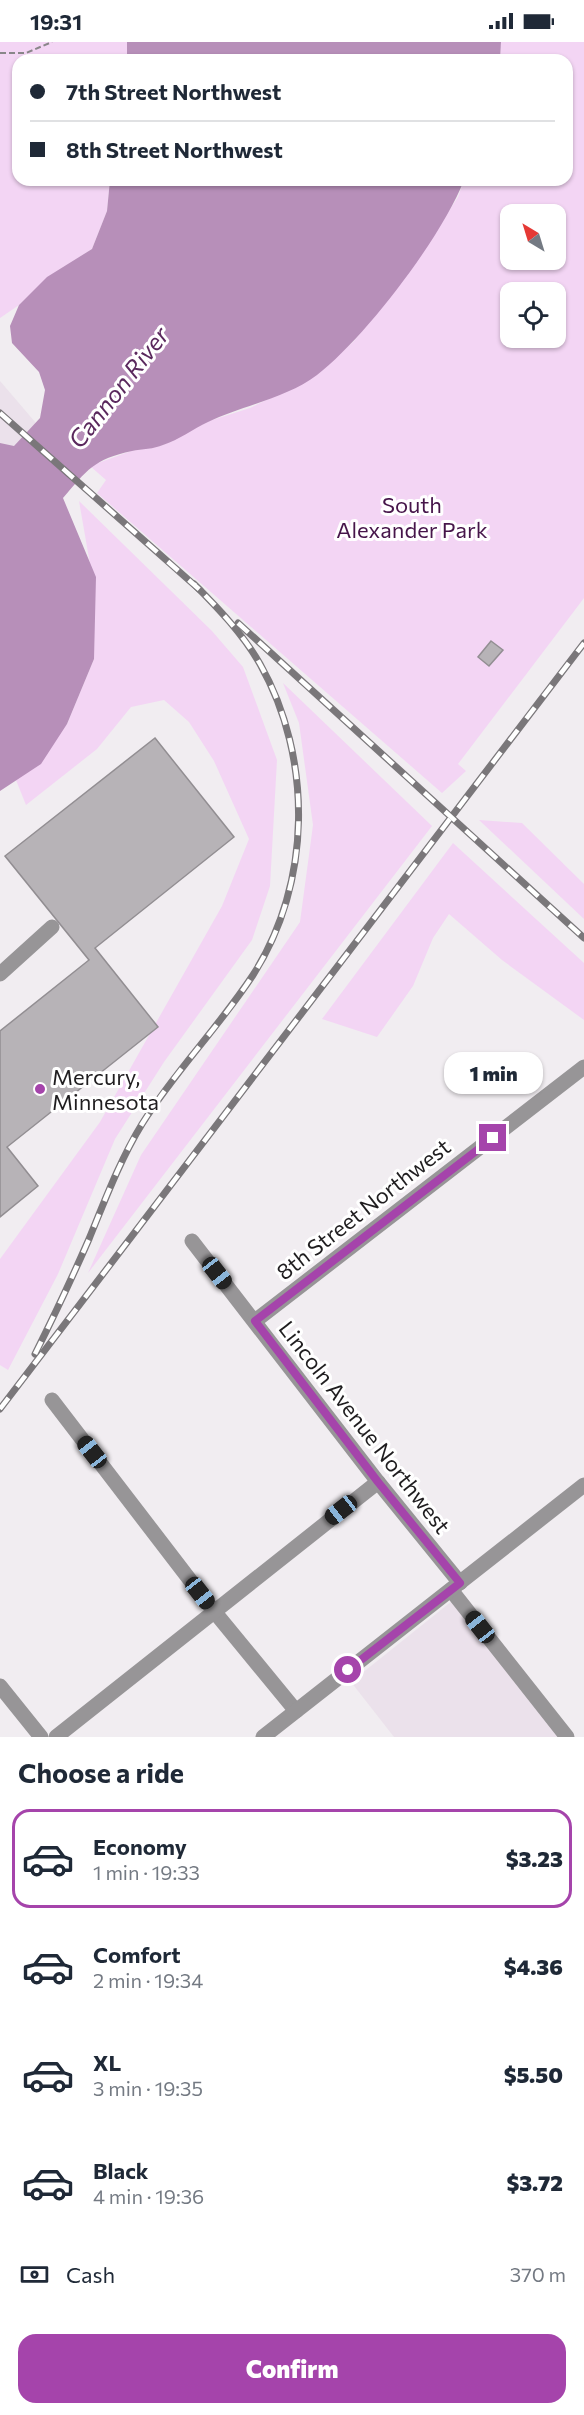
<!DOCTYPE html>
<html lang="en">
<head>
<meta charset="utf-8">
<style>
	:root { --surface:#fff; --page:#f2f2f3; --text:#1f2937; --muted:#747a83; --line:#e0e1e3; --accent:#a544ab }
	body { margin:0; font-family:Commissioner,sans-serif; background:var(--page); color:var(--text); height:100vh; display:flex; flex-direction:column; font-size:22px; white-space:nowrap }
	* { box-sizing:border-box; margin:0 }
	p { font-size:20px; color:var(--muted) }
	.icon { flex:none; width:33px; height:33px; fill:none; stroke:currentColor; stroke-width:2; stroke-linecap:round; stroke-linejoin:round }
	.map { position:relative; height:1695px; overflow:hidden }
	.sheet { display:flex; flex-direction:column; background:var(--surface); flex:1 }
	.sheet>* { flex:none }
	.banner { position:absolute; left:12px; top:12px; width:561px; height:132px; border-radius:18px; box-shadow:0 2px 4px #0004; display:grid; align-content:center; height:132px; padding:0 18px; background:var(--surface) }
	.needle { width:39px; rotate:322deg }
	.fabs { position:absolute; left:500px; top:162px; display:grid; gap:12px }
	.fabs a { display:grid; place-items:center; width:66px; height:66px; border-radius:12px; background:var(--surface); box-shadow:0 2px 4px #0004; font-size:30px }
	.end { position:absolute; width:27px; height:27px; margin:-14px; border:8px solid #a544ab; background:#fff; box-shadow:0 0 0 3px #fff }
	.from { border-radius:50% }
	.bubble { position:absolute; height:42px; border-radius:18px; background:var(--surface); box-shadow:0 2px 4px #0004; font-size:20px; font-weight:800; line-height:42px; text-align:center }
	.car { position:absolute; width:18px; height:36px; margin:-18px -9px; border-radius:8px; box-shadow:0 0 4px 2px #0007; background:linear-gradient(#222 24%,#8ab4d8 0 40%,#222 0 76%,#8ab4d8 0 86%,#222 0) }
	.banner b { display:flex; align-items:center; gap:21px; height:57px; font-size:22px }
	.banner b+b { border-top:2px solid var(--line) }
	.banner i { width:15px; height:15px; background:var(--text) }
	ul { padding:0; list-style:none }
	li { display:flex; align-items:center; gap:18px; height:99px; margin:0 12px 9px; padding:0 6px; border:3px solid transparent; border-radius:18px }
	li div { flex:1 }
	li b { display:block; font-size:22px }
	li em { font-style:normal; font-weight:800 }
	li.active { border-color:var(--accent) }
	li>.icon { width:54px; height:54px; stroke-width:1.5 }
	h2 { padding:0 18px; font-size:27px; line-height:72px }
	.pay { display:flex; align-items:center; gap:15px; height:66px; padding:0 18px; font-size:22px }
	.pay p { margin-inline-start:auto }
	.button { display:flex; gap:12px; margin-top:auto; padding:12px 18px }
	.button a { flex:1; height:69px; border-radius:18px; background:var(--accent); color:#fff; font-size:24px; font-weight:800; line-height:69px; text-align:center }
	.status { display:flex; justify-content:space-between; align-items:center; height:42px; padding:0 30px; background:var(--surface); direction:ltr }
	.status svg { height:16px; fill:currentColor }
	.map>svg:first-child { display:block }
	.built { fill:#ebe1eb }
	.green { fill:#f3d5f4; fill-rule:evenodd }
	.water { fill:#b78fb9 }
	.building { fill:#b7b3b7; stroke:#928e92; stroke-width:1.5 }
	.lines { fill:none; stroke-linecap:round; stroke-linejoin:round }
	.path { stroke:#898689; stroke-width:2; stroke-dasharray:6 3; stroke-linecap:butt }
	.minor { stroke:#979597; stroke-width:15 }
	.rail-casing { stroke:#7a777a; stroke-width:7 }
	.rail { stroke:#fff; stroke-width:4.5; stroke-dasharray:14; stroke-linecap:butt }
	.route { stroke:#a544ab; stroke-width:8 }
	.poi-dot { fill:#a544ab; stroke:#fff; stroke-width:2 }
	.labels { text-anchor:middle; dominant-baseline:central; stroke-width:6; stroke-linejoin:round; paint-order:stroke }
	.park-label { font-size:22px; fill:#46154a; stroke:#fff }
	.poi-label { font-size:22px; fill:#1f1d1f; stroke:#fff; text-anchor:start }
	.street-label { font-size:22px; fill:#1f1d1f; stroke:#fff }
	.water-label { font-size:24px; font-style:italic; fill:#5a285d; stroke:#fff }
</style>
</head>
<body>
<div class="status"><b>19:31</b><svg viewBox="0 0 49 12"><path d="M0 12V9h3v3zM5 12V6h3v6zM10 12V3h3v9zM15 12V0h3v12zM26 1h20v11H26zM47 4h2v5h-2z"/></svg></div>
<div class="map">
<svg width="584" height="1695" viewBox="0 0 584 1695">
	<rect width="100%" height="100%" fill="#f1edf1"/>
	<g class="built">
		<path d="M0,339l53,62 -53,86z"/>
		<path d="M452,1559l108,136h-166l-43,-55z"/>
	</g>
	<g class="green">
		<path d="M0,0h127v18h-109v120h92l-3,31 -15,38 -44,28 -29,28 -19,13z"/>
		<path d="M501,0h83v556l-126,166 8,7 -24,22 -345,-300 9,-13 -16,-14 41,-15 32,-6 46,-24 41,-13 65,-32 39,-35 57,-72 47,-72 6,-17h103v-120h-67zM510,172h45v46h-45zM510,250h45v46h-45z"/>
		<path d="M79,459l133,130 31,36 34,93 -7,126 -18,54 -88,122 -49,77 -57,135 -50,96 -8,-5v-106l100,-137 122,-216 27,-67 -35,-78 -25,-39 -25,-22 -33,7 -34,42 -71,56 -10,-25 51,-56 27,-65 -4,-95z"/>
		<path d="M283,641l149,143 -344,447 53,-118 159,-233 13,-97 -14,-102z"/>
		<path d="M479,778l43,3 62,61v35z"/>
		<path d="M453,801l131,120v57l-82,-60 -53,-46 -16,24 -20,48 -36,51 -55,-18z"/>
	</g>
	<g class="water">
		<path d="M127,0h374l-1,18h-373z"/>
		<path d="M110,138h354c-22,57 -99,158 -147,195 -30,23 -76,31 -109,47 -15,7 -29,18 -45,23 -9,4 -21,4 -31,6 -38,8 -45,19 -69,47l33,79 -2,82 -27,65 -26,40 -41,27v-348l14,3 26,-28 5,-28 -6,-18 -27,-29 -2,-17 9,-21 28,-28 45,-28 15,-38z"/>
	</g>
	<g class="building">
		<path d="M491,599l12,9 -14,16 -11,-9z"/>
		<path d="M155,696l79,99 -139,111 63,79 -151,120 31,39 -38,31v-186l89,-71 -84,-104z"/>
	</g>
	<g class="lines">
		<path class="path" d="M0,11h26l26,-11"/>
		<g class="minor">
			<path d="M0,932l52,-47"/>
			<path d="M192,1199l186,241 82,101"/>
			<path d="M255,1279l329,-254"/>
			<path d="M52,1358l161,210 83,101"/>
			<path d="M451,1548l116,147"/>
			<path d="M0,1644l41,51"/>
			<path d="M56,1695l322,-255"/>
			<path d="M263,1695l321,-252"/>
		</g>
		<g class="rail-casing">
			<g id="rail">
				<path d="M0,371l200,177"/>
				<path d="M238,581l346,315"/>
				<path d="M35,1312c19,-38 37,-76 54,-115 16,-39 31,-79 53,-115 33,-53 77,-97 111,-149 59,-92 60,-217 7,-311 -17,-30 -42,-56 -66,-80"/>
				<path d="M0,1367l584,-766"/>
			</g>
		</g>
		<use href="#rail" class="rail"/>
	</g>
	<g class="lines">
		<path class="route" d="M348,1628l112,-87 -82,-101 -123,-161 238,-183"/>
	</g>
	<circle class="poi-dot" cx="40" cy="1047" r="6"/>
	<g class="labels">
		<g class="park-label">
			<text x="412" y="462">South<tspan x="412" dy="25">Alexander Park</tspan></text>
		</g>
		<g class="poi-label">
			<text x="52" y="1034">Mercury,<tspan x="52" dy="25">Minnesota</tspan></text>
		</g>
		<g class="street-label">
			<text transform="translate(363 1167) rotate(-38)">8th Street Northwest</text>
			<text transform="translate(365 1385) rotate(52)">Lincoln Avenue Northwest</text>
		</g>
		<g class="water-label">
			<text transform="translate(118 345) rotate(-52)">Cannon River</text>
		</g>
	</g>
</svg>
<div class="fabs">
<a><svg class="needle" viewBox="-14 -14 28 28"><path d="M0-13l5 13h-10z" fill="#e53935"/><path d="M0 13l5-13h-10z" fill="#747a83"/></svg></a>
<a><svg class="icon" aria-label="locate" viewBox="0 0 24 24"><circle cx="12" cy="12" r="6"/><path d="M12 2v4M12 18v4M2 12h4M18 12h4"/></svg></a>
</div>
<i class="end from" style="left:348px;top:1628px"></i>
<i class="end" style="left:493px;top:1096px"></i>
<div class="bubble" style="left:444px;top:1010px;width:99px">1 min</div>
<i class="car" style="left:217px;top:1231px;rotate:142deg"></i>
<i class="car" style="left:92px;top:1410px;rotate:322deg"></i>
<i class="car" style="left:341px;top:1468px;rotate:232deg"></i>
<i class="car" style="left:200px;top:1551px;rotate:142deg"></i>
<i class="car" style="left:480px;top:1585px;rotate:322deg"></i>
<div class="banner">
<b><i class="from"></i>7th Street Northwest</b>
<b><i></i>8th Street Northwest</b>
</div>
</div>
<section class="sheet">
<h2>Choose a ride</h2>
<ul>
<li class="active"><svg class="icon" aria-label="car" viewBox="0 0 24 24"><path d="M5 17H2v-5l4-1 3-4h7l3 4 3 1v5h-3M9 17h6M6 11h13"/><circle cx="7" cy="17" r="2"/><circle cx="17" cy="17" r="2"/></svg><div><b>Economy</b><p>1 min · 19:33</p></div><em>$3.23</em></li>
<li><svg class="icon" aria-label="car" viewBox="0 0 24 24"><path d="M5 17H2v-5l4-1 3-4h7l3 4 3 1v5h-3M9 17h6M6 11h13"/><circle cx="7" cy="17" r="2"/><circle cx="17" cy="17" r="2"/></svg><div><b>Comfort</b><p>2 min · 19:34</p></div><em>$4.36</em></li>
<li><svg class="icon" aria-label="car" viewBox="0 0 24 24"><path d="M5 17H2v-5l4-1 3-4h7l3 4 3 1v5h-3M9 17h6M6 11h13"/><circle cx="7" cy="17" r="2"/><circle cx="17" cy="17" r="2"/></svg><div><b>XL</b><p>3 min · 19:35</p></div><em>$5.50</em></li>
<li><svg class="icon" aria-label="car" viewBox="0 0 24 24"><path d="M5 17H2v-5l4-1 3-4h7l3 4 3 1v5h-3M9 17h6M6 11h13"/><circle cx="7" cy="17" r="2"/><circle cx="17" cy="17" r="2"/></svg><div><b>Black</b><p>4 min · 19:36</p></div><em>$3.72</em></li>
</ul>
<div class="pay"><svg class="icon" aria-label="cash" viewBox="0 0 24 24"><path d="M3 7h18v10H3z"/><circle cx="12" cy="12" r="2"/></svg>Cash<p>370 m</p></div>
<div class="button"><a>Confirm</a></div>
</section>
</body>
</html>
